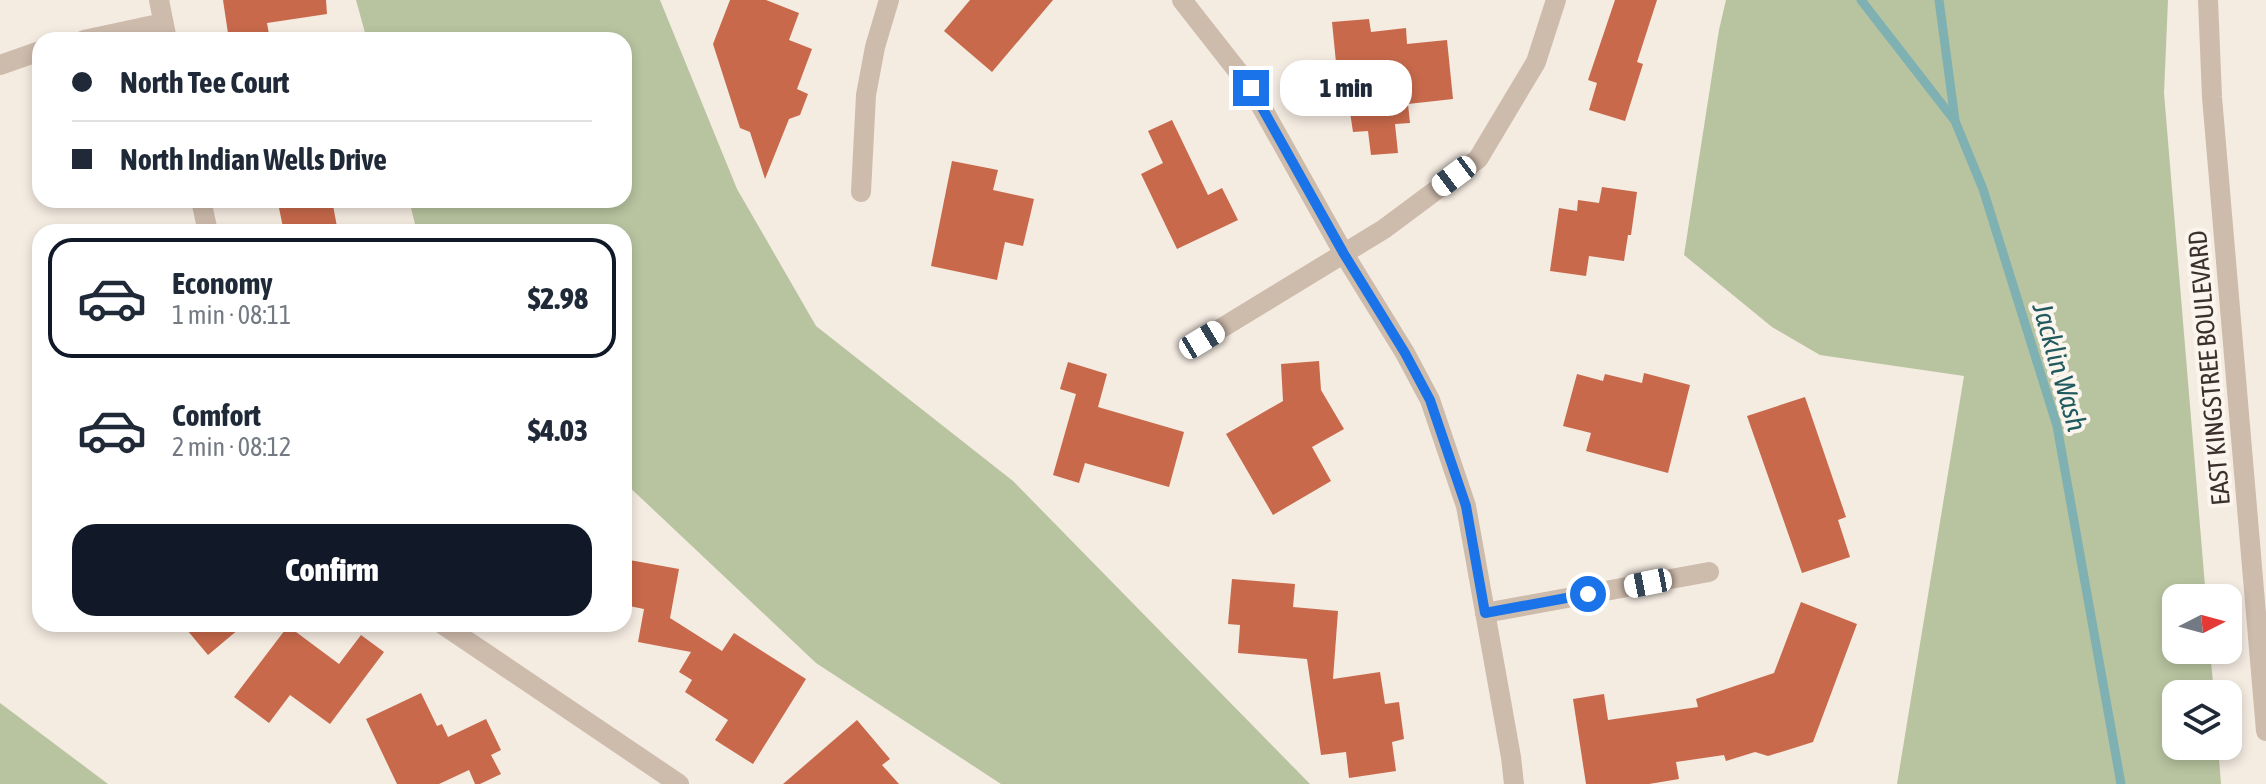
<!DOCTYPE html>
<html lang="en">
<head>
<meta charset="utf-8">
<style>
	:root { --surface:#fff; --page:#f2f2f3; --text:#1f2937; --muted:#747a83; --line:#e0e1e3; --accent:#111827 }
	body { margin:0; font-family:"Asap Condensed",sans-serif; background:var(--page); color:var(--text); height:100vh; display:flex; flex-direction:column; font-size:30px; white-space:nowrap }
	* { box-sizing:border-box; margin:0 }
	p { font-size:26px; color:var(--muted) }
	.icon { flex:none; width:44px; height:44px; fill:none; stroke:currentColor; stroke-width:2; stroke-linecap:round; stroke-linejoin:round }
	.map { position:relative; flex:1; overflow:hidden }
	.sheet { position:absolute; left:32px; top:224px; width:600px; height:408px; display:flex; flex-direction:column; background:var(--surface); border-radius:24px; box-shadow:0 4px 12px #0003 }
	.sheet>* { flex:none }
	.guide { position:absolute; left:32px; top:32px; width:600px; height:176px; border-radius:24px; box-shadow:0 4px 12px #0003; display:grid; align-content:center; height:176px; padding:0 40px; background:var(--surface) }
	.needle { width:52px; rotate:84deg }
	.fabs { position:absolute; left:2162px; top:584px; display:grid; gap:16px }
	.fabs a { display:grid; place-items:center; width:80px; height:80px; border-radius:16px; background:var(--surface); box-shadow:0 4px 12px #0003; font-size:40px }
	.end { position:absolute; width:36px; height:36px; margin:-18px; border:10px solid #1a73e8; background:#fff; box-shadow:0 0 0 4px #fff }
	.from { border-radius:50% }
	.bubble { position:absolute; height:56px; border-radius:24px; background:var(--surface); box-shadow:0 4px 12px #0003; font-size:26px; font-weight:800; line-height:56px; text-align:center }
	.car { position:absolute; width:24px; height:48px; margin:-24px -12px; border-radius:10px; box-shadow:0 0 6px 2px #0007; background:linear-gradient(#fff 24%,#345 0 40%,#fff 0 76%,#345 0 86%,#fff 0) }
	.guide b { display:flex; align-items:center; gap:28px; height:76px; font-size:30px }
	.guide b+b { border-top:2px solid var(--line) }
	.guide i { width:20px; height:20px; background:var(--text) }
	ul { padding:14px 0 0; list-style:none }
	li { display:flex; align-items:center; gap:24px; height:120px; margin:0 16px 12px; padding:0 24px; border:4px solid transparent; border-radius:24px }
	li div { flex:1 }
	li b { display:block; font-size:30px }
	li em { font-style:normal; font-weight:800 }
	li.selected { border-color:var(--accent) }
	li>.icon { width:72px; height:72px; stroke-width:1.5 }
	.button { display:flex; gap:16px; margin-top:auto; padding:16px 40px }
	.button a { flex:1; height:92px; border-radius:24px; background:var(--accent); color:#fff; font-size:32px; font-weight:800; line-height:92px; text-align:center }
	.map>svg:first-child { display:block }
	.green { fill:#b8c4a0 }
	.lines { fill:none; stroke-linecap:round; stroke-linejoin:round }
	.stream { stroke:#7fb0b2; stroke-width:9 }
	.building { fill:#c8694b }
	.minor { stroke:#cdbbac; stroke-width:20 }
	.tertiary { stroke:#cdbbac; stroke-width:20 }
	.route { stroke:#1a73e8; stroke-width:10 }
	.labels { text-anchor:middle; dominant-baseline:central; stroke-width:8; stroke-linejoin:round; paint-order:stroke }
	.street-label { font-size:26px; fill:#3b302b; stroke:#fbf5ee }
	.water-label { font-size:28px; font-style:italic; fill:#1f5a5e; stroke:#fbf5ee }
</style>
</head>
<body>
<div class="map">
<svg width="2266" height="784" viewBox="0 0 2266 784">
	<rect width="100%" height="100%" fill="#f4ebe1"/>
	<g class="green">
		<path d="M356,0h304l77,189 79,137 197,155 297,303h-309l-185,-121 -192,-181v-250h-207l-8,-32h215v-160h-257z"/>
		<path d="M1726,0h442l-4,93 42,505h-30v52h34l4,44h-38v52h42l3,38h-324l67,-408 -144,-21 -48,-28 -88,-72 35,-225z"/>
		<path d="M0,703l108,81h-108z"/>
	</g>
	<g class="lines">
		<g class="stream">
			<path d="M1861,0l94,121 28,68 74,237 64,358"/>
			<path d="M1939,0l16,120"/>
		</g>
	</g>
	<g class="building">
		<path d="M223,0h103l1,14 -60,9 3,17h-41z"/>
		<path d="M730,0h36l33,13 -10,27 23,9 -15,40 11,5 -8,21 -11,4 -24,60 -15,-47 -10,-4 -27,-84z"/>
		<path d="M970,0h83l-61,72 -48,-41z"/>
		<path d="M1615,0h42l-20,62 6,2 -18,57 -36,-11 8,-27 -9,-3z"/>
		<path d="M1369,19l2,13 35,-4 1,16 40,-4 6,59 -45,5 2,19 -15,1 3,29 -27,2 -3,-24 -15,1 -3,-20 -9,1 -9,-91z"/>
		<path d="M1172,120l36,75 14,-7 16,32 -61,29 -36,-75 22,-11 -15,-32z"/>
		<path d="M952,161l46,9 -5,20 41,9 -11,47 -18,-4 -8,38 -66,-14z"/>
		<path d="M1602,187l35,5 -6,43h-3l-4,26 -35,-5 -3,20 -36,-5 9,-63 18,3 1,-11 21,3z"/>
		<path d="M318,200h14l6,32h-54l-5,-24z"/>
		<path d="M1319,361l2,29 23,39 -32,18 19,34 -58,34 -47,-81 57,-33 -2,-37z"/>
		<path d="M1068,362l39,12 -9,33 86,25 -15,55 -84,-24 -6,20 -26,-8 23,-81 -16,-5z"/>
		<path d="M1644,373l46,12 -22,88 -82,-22 5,-18 -28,-7 14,-52 26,7 2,-7 37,9z"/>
		<path d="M1805,397l41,120 -8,3 12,37 -48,16 -55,-157z"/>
		<path d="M624,559l55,10 -9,49 52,33 12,-18 72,46 -53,85 -38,-24 13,-20 -43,-28 7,-12 -13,-8 12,-20 -53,-10 6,-33 -20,-4z"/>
		<path d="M1232,579l63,5 -2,23 45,4 -5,68 47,-7 5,32 14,-2 5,37 -12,3 4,29 -47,7 -3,-26 -25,3 -14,-96 -69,-6 2,-28 -12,-1z"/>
		<path d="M1801,602l56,22 -44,118 -45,14 -13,-4 -29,9 -2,-6 -48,7 3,17 -30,5h-63l-13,-85 31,-5 4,26 90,-13 -2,-8 78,-26z"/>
		<path d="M182,624h63l-37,31z"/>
		<path d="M288,626l51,38 22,-29 23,17 -54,72 -40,-29 -21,28 -35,-26z"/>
		<path d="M421,693l16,33 5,-2 6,13 38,-18 15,31 -10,5 10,19 -21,10h-5l-6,-14 -30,14h-42l-31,-65z"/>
		<path d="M857,720l33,39 -8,6 17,19h-116z"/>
	</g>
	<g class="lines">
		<g class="minor">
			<path d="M159,0l8,40"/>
			<path d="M1182,0l69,88 93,166 61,99 25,47 36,106 45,251 3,27"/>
			<path d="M84,40l79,-17"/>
			<path d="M0,65l40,-14"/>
			<path d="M861,192l5,-97 9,-48 14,-47"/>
			<path d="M201,200l7,32"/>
			<path d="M1202,340l182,-111 94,-70 58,-97 20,-62"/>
			<path d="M1485,613l224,-41"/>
			<path d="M442,624l237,160"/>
		</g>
		<path class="tertiary" d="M2208,0l4,97 54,634"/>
	</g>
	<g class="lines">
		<path class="route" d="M1251,88l93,166 61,99 25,47 36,106 19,107 103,-19"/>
	</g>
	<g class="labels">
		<g class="street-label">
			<text transform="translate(2209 368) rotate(-95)">EAST KINGSTREE BOULEVARD</text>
		</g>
		<g class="water-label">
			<text transform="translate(2060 367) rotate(74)">Jacklin Wash</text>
		</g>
	</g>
</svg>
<div class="fabs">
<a><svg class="needle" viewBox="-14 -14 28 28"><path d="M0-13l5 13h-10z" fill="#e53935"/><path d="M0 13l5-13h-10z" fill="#747a83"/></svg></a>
<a><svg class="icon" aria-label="layers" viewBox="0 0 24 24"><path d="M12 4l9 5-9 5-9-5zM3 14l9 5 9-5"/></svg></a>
</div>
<i class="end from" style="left:1588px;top:594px"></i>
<i class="end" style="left:1251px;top:88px"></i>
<div class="bubble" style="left:1280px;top:60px;width:132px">1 min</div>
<i class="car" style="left:1454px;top:176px;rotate:233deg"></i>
<i class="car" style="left:1202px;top:340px;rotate:59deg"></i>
<i class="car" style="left:1648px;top:583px;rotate:259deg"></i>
<div class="guide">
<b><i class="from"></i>North Tee Court</b>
<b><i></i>North Indian Wells Drive</b>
</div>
<section class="sheet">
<ul>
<li class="selected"><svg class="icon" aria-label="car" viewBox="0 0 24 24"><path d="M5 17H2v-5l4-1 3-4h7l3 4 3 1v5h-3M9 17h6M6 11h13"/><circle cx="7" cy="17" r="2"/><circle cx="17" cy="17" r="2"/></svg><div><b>Economy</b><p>1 min · 08:11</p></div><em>$2.98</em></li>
<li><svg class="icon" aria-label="car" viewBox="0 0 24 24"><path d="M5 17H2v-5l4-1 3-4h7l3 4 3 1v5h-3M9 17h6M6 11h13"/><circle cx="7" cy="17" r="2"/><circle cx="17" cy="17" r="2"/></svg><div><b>Comfort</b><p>2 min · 08:12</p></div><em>$4.03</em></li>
</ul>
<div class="button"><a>Confirm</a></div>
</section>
</div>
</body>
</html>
